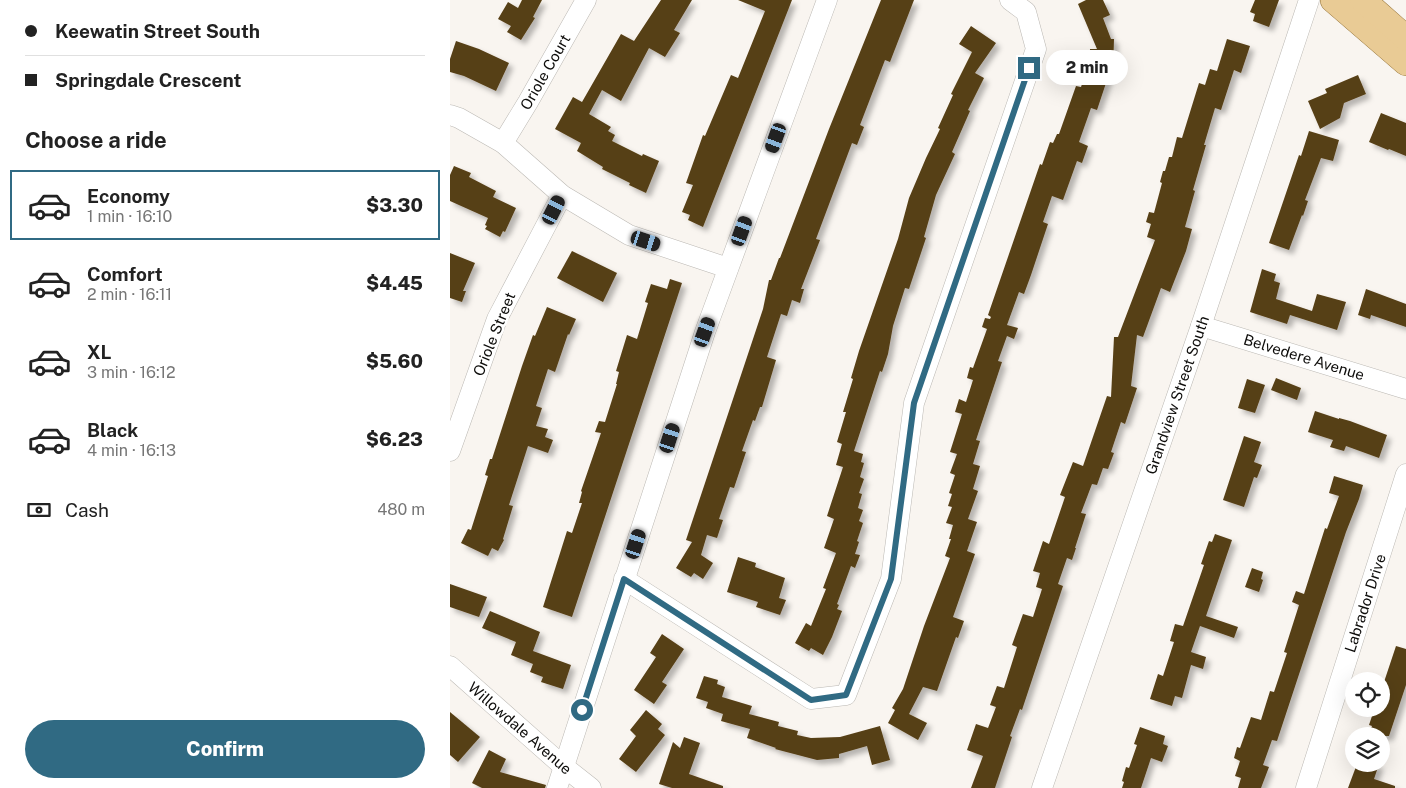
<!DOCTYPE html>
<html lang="en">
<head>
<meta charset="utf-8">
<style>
	:root { --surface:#fff; --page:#f2f2f2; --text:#222; --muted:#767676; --line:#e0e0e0; --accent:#306a83 }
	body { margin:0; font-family:"Public Sans",sans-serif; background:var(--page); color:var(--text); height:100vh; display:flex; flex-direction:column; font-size:19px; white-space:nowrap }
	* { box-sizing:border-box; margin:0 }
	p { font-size:16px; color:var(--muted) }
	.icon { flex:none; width:28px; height:28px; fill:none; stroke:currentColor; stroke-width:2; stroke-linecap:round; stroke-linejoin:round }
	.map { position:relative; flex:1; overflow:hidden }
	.side { display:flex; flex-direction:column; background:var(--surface); width:450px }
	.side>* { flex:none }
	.banner { display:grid; align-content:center; height:110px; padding:0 25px; background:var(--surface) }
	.buttons { position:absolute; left:895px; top:672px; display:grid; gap:10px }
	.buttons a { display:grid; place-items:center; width:45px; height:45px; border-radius:50%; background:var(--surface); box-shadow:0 5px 20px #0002; font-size:25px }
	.end { position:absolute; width:22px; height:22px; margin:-11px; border:6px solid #306a83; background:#fff; box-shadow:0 0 0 2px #fff }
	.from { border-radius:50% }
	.bubble { position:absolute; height:35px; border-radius:18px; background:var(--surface); box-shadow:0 5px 20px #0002; font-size:16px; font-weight:800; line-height:35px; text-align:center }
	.car { position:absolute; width:15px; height:30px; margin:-15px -8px; border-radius:6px; box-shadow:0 0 4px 1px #0007; background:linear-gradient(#222 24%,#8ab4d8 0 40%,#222 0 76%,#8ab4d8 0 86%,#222 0) }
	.banner b { display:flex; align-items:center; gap:18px; height:48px; font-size:19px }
	.banner b+b { border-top:1px solid var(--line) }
	.banner i { width:12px; height:12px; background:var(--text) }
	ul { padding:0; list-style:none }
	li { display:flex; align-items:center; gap:15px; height:70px; margin:0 10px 8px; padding:0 15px; border:2px solid transparent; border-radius:0px }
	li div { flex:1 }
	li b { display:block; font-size:19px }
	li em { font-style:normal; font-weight:800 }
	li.active { border-color:var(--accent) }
	li>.icon { width:45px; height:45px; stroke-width:1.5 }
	h2 { padding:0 25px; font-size:22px; line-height:60px }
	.pay { display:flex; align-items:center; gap:12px; height:55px; padding:0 25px; font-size:19px }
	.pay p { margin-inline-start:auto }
	.primary-button { display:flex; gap:10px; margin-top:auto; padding:10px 25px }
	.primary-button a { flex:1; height:58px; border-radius:30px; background:var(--accent); color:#fff; font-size:20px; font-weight:800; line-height:58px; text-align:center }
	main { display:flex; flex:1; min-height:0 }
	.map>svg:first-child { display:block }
	.building { fill:#573f15; filter:url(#shadow) }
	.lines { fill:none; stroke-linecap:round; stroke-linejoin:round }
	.minor-casing { stroke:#bbb8b3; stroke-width:21 }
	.major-casing { stroke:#937237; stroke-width:26 }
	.minor { stroke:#fff; stroke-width:20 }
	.major { stroke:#e9cb95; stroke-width:25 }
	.route { stroke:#306a83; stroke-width:6 }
	.labels { text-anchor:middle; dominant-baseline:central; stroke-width:5; stroke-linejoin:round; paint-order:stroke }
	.street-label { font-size:15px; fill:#0e0d0b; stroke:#fff }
</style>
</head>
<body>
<main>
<section class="side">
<div class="banner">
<b><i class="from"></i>Keewatin Street South</b>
<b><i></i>Springdale Crescent</b>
</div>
<h2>Choose a ride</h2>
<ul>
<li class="active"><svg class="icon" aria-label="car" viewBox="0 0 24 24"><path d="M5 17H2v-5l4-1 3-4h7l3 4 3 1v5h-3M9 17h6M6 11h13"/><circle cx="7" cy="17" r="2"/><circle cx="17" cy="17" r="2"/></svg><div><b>Economy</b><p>1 min · 16:10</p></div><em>$3.30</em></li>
<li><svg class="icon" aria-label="car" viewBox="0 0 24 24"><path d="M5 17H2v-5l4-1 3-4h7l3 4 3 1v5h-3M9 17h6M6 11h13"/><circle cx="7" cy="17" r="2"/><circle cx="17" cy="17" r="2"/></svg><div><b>Comfort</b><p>2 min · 16:11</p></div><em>$4.45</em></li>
<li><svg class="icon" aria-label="car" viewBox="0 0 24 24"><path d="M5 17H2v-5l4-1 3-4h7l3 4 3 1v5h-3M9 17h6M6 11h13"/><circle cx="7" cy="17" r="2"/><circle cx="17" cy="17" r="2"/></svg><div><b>XL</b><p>3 min · 16:12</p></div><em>$5.60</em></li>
<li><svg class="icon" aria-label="car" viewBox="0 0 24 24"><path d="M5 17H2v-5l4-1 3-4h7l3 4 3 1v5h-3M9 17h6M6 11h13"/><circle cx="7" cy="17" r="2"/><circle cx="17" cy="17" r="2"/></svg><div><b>Black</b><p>4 min · 16:13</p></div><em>$6.23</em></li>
</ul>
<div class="pay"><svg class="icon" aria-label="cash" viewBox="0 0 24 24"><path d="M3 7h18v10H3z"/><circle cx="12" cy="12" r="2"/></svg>Cash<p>480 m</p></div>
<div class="primary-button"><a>Confirm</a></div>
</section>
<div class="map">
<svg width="956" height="788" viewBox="0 0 956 788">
	<defs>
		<filter id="shadow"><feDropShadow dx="4.5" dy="4.5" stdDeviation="2.5" flood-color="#0004"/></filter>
	</defs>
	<rect width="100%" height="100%" fill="#f9f5f0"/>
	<g class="building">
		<path d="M72,0h20l-9,17 2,1 -14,22 -14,-8 4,-6 -13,-7 10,-17 10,6z"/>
		<path d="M211,0h31l-18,30 6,3 -15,24 -16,-9 -28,53 -19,-11 -13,24 22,13 -3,4 7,4 -3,6 30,15 1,-2 16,7 -13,32 -17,-8 1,-2 -28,-14 1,-2 -26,-16 4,-8 -26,-14 18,-32 9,5 39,-68 13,7z"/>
		<path d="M288,0h54l-89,227 -15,-7 2,-5 -8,-3 11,-27 -7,-2 17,-48 2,1 26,-61 7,3 27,-67z"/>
		<path d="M431,0h33l-24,62 -5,-2 -25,65 4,2 -7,18 -5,-2 -36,96 4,1 -19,49h3l-4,14 -8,-3 -5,16 -6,-2 -14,43 9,3 -14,47h-2l-5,14 -2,-1 -11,31 4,1 -12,36 -4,-1 -11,32 4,1 -6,18 -10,-3 -6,20 12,8 -10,16 -9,-6 -3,4 -15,-9 16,-26 -6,-2 77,-231 6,-29h2l8,-22h1l49,-129z"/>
		<path d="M636,0h17l7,15 -7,3 8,21h3l-1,32h-3l-13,39 -6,-2 -12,34 9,4 -6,17 -5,-2 -14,39 -11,-4 -9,26 5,2 -17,51 -7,19 -5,-2 -12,33 11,3 -4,11 -7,-3 -9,25 4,1 -26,78 4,1 -7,23 7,2 -7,23 5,2 -10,28 9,3 -10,29 8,3 -22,63 11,4 -6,17 -2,-1 -19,54 -14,-4 -14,27 18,9 -9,17 -30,-17 7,-13 -3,-2 11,-19 21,-63 26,-68 -5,-2 6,-17h-2l4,-14 -7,-2 6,-16 -4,-1 4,-12 -3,-1 6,-18 -5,-2 7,-19 -7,-2 12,-38 -7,-2 4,-13 7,3 7,-22 -6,-2 3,-11 3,1 14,-39 -5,-2 3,-9 5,1 1,-2 -3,-2 52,-151 2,1 8,-23 3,1 4,-9h2l17,-48 5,1 4,-12 4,2 1,-28h7l-19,-45z"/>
		<path d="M805,0h24l-10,27 -16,-6 2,-7 -5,-2z"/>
		<path d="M521,26l25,17 -21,30 9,5 -16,32 2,1 -18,41 3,2 -19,41 -12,42 2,1 -17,51 -4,-1 -12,38 -5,28 -6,18 -2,-1 -26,80 9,3 -2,8 3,1 -4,14 4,2 -5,14 3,1 -4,14 5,2 -4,11 4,2 -6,18 2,1 -4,12 5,1 -5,13 -4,-2 -14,38 2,1 -2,4 5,2 -10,26 -9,18 -12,-7 -2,3 -14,-8 11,-20 5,3 15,-37 -3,-1 13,-35 -12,-5 10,-29 -7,-3 16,-49 -7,-2 6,-21 -5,-2 9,-30h-3l10,-33 -2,-1 8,-27 39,-112 11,-41 17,-40 14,-29 -2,-1 15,-33 -2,-1 21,-42 -13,-8z"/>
		<path d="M777,39l23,7 -9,27 -7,-3 -13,40 -6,-2 -11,37h2l-13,45 2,1 -10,36 7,2 -6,22 -16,41 -9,-4 -18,49 -6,-2 -6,51 6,2 -12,36 -4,-2 -10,30 3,1 -6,16 -5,-1 -6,17 -5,-1 -11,29 5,1 -11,34h1l-4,12 -5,-2 -9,26 5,2 -41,124 -2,-1 -10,27 2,1 -17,51h-24l12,-32 -16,-6 9,-26 12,4 8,-21 -6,-2 7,-19 7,2 13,-41 -5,-2 11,-31 10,3 9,-28 -6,-2 4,-14 -7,-2 10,-30 6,3 16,-47 -5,-2 13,-33 10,4 24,-70 4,1 3,-60h4l37,-97 -8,-3 4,-13 -5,-2 3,-10 5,1 8,-30 -2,-1 3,-11h2l4,-14h3l5,-20 5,1 17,-55 6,2 5,-16 7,2z"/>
		<path d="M6,41l23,8 30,14 -13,28 -32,-15 -14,-4v-13z"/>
		<path d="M908,75l8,19 -22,9 -4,15 -20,11 -12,-28 19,-8 -2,-4z"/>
		<path d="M931,113l25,10v33l-17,-7 -1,1 -19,-8z"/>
		<path d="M859,131l30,9 -6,21 -12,-3 -16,42 3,1 -5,15 -1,-1 -13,35 -20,-7 30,-88 2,1z"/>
		<path d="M4,166l17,7 -2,4 27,14 -3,6 23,11 -11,24 -2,-1 -3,6 -15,-8 2,-3 -2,-1 3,-7 -38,-17v-26z"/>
		<path d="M122,251l45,22 -14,29 -46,-24z"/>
		<path d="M0,253l25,10 -12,28h3l-4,11 -12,-4z"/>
		<path d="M812,269l14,5 -2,7 6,2 -4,16 36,12 5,-17 29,8 -9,28 -47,-15 -3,9 -37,-12z"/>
		<path d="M220,279l12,4 -110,334 -29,-10 24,-76 5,2 10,-30h-3l3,-11 -1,-1 20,-58 -6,-1 4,-11 6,1 12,-38h-1l3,-12 -3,-1 11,-36 10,4 11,-36 -3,-1 6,-18 16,5z"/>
		<path d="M916,289l40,15v23l-35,-12 -1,4 -12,-4z"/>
		<path d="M97,307l29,12 -7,16 -1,-1 -13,38 -7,-3 -12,37 6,2 -6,18 12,3 -3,8 8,3 -5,13 -20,-7 -19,59 4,1 -10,33 1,1 -6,11 -6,-3 -4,8 -27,-13 7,-14 3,1 17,-54 -3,-1 5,-16h2l30,-93 11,-31 2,1z"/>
		<path d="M826,378l25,10 -4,12 -26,-10z"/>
		<path d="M797,379l18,6 -10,28 -17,-5z"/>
		<path d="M865,411l24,8v-1l11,3 37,14 -8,23 -33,-12 -2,5 -14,-4 3,-7 -25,-8z"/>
		<path d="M794,436l17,6 -7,20 8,3 -5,13 -3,-1 -10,30 -21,-7z"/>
		<path d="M884,476l29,9 -4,14 -13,33 -69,209 -5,-1 -9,25 6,2 -8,21h-23l3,-10 -6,-2 5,-15 -6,-3 3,-11 3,1 11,-31 10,3 9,-29 4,1 13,-39 -3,-1 15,-47 -7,-3 4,-11 8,3 21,-66 2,1 12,-33 -10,-3z"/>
		<path d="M765,534l17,6 -26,76 32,11 -4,11 -34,-12 -9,26 15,5 -3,12 -12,-4 -9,33 -7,-2 -3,10 -22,-7 8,-25 5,2 11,-34 -4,-1 5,-17 8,2 21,-61 -3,-1 8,-23 3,1z"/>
		<path d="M288,557l18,6 -1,4 30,11 -6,20 7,2 -6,15 -24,-8 2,-5 -31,-10z"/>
		<path d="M802,568l11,4 -2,7 2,1 -4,12 -14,-5z"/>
		<path d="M0,584l37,13 -8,20 -29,-10z"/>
		<path d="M40,611l50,21 -7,19 38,14 -8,24 -22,-7 2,-5 -13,-5 3,-8 -22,-9 5,-13 -34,-14z"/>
		<path d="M212,634l22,15 -22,33 5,3 -13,19 -20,-14 22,-33 -6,-4z"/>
		<path d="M946,646l10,3v36l-17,51h-21l4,-10 -3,-1 5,-15 7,2v-21z"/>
		<path d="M254,676l14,4 -1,4 8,3 -3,10 30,9 -3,8 30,8 -1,4 20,5 -1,4 14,3 29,-1 40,-11 10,34 -18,5 -5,-19 -28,8v4l-22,2 -42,-11 1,-1 -29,-10 3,-9 -29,-8 2,-7 -17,-6 2,-6 -12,-4z"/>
		<path d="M196,710l16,14 -4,5 7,6 -29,37 -17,-13 17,-23 -6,-6z"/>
		<path d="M0,712l30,25 -22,25 -8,-7z"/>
		<path d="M690,727l25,9 -2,8 5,2 -6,16 -11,-4 -10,30h-19l2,-6 -2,-1 4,-14 3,1 8,-23 -3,-1z"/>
		<path d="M234,737l16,6 -11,31 34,12v2h-51l-13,-4 14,-42 7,6z"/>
		<path d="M39,750l17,9 -6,13 46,13 -1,3h-63l-10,-5z"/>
		<path d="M907,764h22l-5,15 21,7v2h-47z"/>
	</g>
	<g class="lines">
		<g class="minor-casing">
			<g id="minor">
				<path d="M0,115l9,3 44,25 59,52 67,40 99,33"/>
				<path d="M53,143l25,-41 58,-102"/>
				<path d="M751,326l205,63"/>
				<path d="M0,451l47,-132 65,-124"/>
				<path d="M174,579l187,120 35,-4 45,-116 23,-176 122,-354 -10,-37 -16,-12"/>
				<path d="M0,666l113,100 28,22"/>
				<path d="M107,788l148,-456 122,-332"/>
				<path d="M592,788l159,-462 108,-326"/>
				<path d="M856,788l100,-314"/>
			</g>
		</g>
		<g class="major-casing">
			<g id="major">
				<path d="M883,0l73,63"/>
				<path d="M913,0l43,38"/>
			</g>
		</g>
		<use href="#minor" class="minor"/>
		<use href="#major" class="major"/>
	</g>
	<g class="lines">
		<path class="route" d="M132,710l42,-131 187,121 35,-5 45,-116 23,-176 115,-335"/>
	</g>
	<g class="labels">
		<g class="street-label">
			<text transform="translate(95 72) rotate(-60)">Oriole Court</text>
			<text transform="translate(44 334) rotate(-68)">Oriole Street</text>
			<text transform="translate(854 357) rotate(17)">Belvedere Avenue</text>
			<text transform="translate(727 395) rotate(-71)">Grandview Street South</text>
			<text transform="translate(915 603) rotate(-72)">Labrador Drive</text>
			<text transform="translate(70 728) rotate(41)">Willowdale Avenue</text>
		</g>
	</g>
</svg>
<div class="buttons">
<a><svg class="icon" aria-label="locate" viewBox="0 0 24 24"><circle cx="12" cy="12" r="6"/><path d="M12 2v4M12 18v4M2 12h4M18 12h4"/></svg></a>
<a><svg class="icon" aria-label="layers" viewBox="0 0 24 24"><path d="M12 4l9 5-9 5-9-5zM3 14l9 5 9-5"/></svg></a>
</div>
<i class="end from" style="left:132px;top:710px"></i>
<i class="end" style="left:579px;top:68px"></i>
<div class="bubble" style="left:596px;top:50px;width:82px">2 min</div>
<i class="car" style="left:326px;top:138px;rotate:200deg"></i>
<i class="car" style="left:104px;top:210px;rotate:27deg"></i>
<i class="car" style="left:292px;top:231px;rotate:20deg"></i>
<i class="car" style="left:196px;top:241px;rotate:108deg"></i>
<i class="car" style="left:255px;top:332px;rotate:20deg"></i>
<i class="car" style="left:220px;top:438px;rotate:18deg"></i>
<i class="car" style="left:186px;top:544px;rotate:18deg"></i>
</div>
</main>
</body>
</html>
